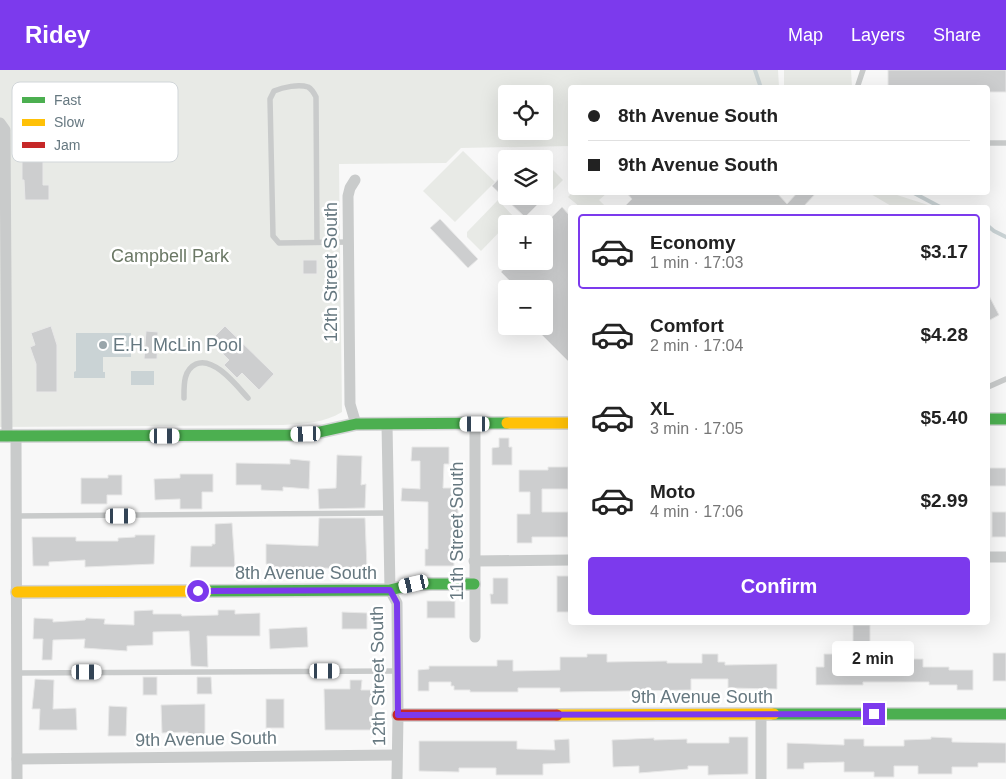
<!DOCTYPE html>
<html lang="en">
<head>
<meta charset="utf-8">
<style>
	:root { --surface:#fff; --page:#f2f2f2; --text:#222; --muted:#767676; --line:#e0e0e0; --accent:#7c3aed }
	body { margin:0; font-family:Arial,sans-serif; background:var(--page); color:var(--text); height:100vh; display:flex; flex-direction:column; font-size:19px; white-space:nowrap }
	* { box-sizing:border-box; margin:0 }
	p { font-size:16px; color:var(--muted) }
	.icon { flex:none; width:28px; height:28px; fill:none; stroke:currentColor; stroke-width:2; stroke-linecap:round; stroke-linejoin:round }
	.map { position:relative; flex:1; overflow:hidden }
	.details { position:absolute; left:568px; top:135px; width:422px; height:420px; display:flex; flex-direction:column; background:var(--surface); border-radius:5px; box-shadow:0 5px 20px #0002 }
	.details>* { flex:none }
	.top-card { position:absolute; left:568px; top:15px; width:422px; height:110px; border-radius:5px; box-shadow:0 5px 20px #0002; display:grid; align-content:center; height:110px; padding:0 20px; background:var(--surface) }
	.fabs { position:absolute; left:498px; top:15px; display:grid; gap:10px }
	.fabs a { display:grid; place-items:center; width:55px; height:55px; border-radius:5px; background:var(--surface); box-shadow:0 5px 20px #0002; font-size:25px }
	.end { position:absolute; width:22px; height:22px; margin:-11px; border:6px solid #7c3aed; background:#fff; box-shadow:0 0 0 2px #fff }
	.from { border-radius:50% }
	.bubble { position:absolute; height:35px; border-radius:5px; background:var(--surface); box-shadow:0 5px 20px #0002; font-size:16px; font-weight:800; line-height:35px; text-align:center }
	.car { position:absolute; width:15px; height:30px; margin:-15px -8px; border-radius:6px; box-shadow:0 0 4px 1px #0007; background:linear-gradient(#fff 24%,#345 0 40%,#fff 0 76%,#345 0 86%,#fff 0) }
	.top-card b { display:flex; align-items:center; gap:18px; height:48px; font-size:19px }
	.top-card b+b { border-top:1px solid var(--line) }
	.top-card i { width:12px; height:12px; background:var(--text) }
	ul { padding:9px 0 0; list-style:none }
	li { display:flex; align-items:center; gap:15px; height:75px; margin:0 10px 8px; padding:0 10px; border:2px solid transparent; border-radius:5px }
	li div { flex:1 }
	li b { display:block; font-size:19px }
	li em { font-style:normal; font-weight:800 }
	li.active { border-color:var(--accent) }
	li>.icon { width:45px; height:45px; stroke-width:1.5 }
	.primary-button { display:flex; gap:10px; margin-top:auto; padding:10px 20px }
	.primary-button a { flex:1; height:58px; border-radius:5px; background:var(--accent); color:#fff; font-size:20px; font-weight:800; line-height:58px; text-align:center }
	header { display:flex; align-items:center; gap:30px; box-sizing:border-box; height:70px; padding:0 25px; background:var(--accent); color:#fff }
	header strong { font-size:24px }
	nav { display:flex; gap:28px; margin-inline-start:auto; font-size:18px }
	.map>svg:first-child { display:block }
	.green { fill:#e8eae6; fill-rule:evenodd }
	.water { fill:#cad3d5 }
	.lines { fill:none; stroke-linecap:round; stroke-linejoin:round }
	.stream { stroke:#cad3d5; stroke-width:4 }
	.building { fill:#cdcecf; stroke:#e8e8e8 }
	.fast-casing { stroke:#d4d5d6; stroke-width:14 }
	.slow-casing { stroke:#d4d5d6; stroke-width:14 }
	.jam-casing { stroke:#d4d5d6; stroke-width:14 }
	.lane { stroke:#c9cbcb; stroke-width:5.5 }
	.street { stroke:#c9cbcb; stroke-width:11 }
	.fast { stroke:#4caf50; stroke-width:11 }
	.slow { stroke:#ffc107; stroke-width:11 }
	.jam { stroke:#c62828; stroke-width:11 }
	.route { stroke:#7c3aed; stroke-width:6 }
	.poi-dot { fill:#99a5aa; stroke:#fff; stroke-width:2 }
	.labels { text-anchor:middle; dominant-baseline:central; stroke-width:5; stroke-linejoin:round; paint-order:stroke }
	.park-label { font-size:18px; fill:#6b7865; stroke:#fff }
	.street-label { font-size:18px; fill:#667880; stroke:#fff }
	.poi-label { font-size:18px; fill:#667880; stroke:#fff; text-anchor:start }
	.key { fill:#fff; stroke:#d1d6d9; stroke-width:1 }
	.key-label { font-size:14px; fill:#667880 }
</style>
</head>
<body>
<header>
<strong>Ridey</strong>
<nav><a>Map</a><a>Layers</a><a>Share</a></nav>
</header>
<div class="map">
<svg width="1006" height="709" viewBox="0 0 1006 709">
	<rect width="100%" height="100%" fill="#f8f8f8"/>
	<g class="green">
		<path d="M0,0h778l1,17 -209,1v58l-109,2 -15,15 -107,1 3,248c-18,11 -39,12 -59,13l-283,2zM506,24h38v37h-38z"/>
		<path d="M784,0h67l1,17h-68z"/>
		<path d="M463,81l32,31 -40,40 -32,-31z"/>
		<path d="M544,91l19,19 -19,19 -3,-3h3z"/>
		<path d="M573,122l34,1 -8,7 7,7h-26l-12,-10z"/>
		<path d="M869,123h22l43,14h-41z"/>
		<path d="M498,130l16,17 -33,34 -14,-14v-5z"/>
	</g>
	<g class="water">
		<path d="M76,263h55v24h-28v15h2v6h-31v-6l2,-1z"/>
		<rect x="131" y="301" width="23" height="14"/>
	</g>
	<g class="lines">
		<g class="stream">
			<path d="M755,0l6,18"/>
			<path d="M912,122l30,16"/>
			<path d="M988,156l6,5 12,6"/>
		</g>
	</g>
	<g class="building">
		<path d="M888,0h118v22h-18v-4h-100z"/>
		<path d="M58,35l39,1v24h-12v-4l-18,-1 -24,25v35h6v15h-24l-1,-20h-2v-39z"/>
		<path d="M506,101v25h40l-21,21 -33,-31z"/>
		<path d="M626,122h150l11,12 11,-12h19l-15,16h-179l9,-9z"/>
		<path d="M562,137l8,9v147l-37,-37h11v-37h-26l-17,-17 9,-11h34v-36z"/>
		<path d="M440,149l38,40 -10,9 -38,-40z"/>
		<rect x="303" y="190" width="14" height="14"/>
		<path d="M988,224l11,21 -11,6z"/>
		<path d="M51,256l6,19v47h-21v-28l-6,-17 5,-2 -4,-12z"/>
		<path d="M225,256l49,48 -15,16 -17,-17 -5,5 -13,-13 5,-5 -19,-19z"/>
		<path d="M146,261l12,1 -1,27h-13z"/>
		<path d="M499,368h10v9h3v18h-20v-17l7,-1z"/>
		<path d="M412,377h37v17h-5l-1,24h16l1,17h-2v26h-5l1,35h-29v-17h3v-47l-27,-1 1,-13 18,1v-28h-9z"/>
		<path d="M337,385l25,1 -1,29 5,-1 -1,24 -46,1 -1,-20 18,-1z"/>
		<path d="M290,389l20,2 -1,28 -26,-2v4l-22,-1v-5h-25v-22l54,1z"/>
		<path d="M548,397h20v22h-26v23h26v25h-36v6h-15v-29h13v-22h-11v-22h29z"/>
		<rect x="988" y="398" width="18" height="18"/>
		<path d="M180,404h33v18h-11v17h-22v-10l-25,1 -1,-21 26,-1z"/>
		<path d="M108,405h14v20h-15v9h-26v-26h27z"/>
		<rect x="992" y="442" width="14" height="25"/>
		<path d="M319,448h46l2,51 -93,-2v-2l-8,-1v-20l52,2z"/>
		<path d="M232,453l3,44h-45l1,-21h21v-2h3v-20z"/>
		<path d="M135,465h20l-1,29 -69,3v-7l-36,2v4h-16l-1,-29h44v4h42v-3l17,-1z"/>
		<rect x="557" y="506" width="13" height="36"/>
		<path d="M493,508h15v26h-17l-1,-10h3z"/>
		<rect x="427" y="531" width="28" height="17"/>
		<path d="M153,540v4h28l1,2 36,-1v-5h17v4l25,-1v23h-53l1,31 -17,-1 -2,-35 -36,1v13l-26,1v5l-43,-3 1,-9 -32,1 -1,20h-10l1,-21h-10l1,-21 19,1v3l32,-2 1,-2 19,1 -1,5 30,1v-14z"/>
		<path d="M342,542l25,1v16h-25z"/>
		<rect x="853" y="555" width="17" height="23"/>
		<path d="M307,557l1,20 -38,2 -1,-20z"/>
		<path d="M872,583h18v6h33v8h26v3h24v20h-16v-5h-28v-3h-66v3h-47v-18h8v-13h13v15h35z"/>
		<rect x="993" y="583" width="13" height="28"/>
		<path d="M587,584h20v8l60,-1v2h35v-9h16v8h7v3l52,-1v25l-49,-1v-9h-37v11l-131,2v-4h-42v4h-48v-2h-16v-4h-3v-4h-22v9h-11v-21l11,-1v-3h68v-6h16v11l47,-1v-13h27z"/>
		<rect x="143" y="607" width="14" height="18"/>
		<path d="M197,607h14l1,17h-15z"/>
		<path d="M35,609l19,1 -1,29 23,-1 1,22h-38l1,-21h-8z"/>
		<path d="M350,610h12l-1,10h12l-1,40h-47l-1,-41h26z"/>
		<rect x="266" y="629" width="18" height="29"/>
		<path d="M205,634v32h-17v-4l-26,1 -1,-28z"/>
		<path d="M109,636l18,1 -1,29h-18z"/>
		<path d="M729,667h19v37l-40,1v-9h-20v3l-49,4v-7l-26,1 -1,-27 42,-2v2l33,-1v4h42z"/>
		<path d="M931,667l21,1v4l54,1v20h-28v4h-26v7h-34v-8h-24v11h-20v-5h-30v-10l-40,1v6h-17v-26l57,2v-6h20v7h40v-6l27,-1z"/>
		<path d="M569,669l1,24 -27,1v11h-47v-7h-37v4l-40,-1v-30h98v8l38,1 -1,-10z"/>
	</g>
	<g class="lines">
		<g class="fast-casing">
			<g id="fast">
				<path d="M988,349h18"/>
				<path d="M0,366l306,-1 50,-11 151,-1"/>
				<path d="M207,521l183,-1 24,-6h60"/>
				<path d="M774,644h232"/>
			</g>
		</g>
		<g class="slow-casing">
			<g id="slow">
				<path d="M507,353h63"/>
				<path d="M17,522l190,-1"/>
				<path d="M557,645l217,-1"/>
			</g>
		</g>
		<g class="jam-casing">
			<path id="jam" d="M398,645h159"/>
		</g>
		<g class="lane">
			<path d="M857,18l6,-18"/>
			<path d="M988,73h18"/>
			<path d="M317,172l-1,-145c-2,-4 -4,-8 -8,-10 -9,-3 -25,0 -34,4l-4,8 3,137 6,7 69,-1"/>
			<path d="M988,317l18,-8"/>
			<path d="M184,328c0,-12 -1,-28 12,-34 18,-8 41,22 52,34"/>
			<path d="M16,446l373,-3"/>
			<path d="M17,603l381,-2"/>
		</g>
		<g class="street">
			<path d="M0,53l5,7 2,306"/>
			<path d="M355,110l-5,8 -2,8 2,208 6,20"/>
			<path d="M387,354l3,166 7,13 1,112 -1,64"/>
			<path d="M475,354v213"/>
			<path d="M16,366l1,343"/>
			<path d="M988,487h18"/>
			<path d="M474,491l96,-1"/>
			<path d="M761,644v65"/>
			<path d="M17,689l379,-4"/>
		</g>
		<use href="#fast" class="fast"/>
		<use href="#slow" class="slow"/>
		<use href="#jam" class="jam"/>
	</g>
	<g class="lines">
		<path class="route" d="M198,521l192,-1 7,13 1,112 476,-1"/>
	</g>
	<circle class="poi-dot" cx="103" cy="275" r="5"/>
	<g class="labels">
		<g class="park-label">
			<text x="170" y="186">Campbell Park</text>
		</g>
		<g class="street-label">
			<text transform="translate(331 202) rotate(-90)">12th Street South</text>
			<text transform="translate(457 461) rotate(-90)">11th Street South</text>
			<text x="306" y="503">8th Avenue South</text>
			<text transform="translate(378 606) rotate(-91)">12th Street South</text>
			<text x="702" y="627">9th Avenue South</text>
			<text transform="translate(206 669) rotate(-1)">9th Avenue South</text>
		</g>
		<g class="poi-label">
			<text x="113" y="275">E.H. McLin Pool</text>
		</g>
	</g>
	<rect x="12" y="12" width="166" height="80" rx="8" class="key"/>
	<rect x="22" y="27" width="23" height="6" fill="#4caf50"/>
	<rect x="22" y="49" width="23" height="7" fill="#ffc107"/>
	<rect x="22" y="72" width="23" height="6" fill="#c62828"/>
	<g class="key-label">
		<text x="54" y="35">Fast</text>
		<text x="54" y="57">Slow</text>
		<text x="54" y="80">Jam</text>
	</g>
</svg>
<div class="fabs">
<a><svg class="icon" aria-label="locate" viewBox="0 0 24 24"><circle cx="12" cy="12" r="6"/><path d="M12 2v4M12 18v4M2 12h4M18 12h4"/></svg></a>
<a><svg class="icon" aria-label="layers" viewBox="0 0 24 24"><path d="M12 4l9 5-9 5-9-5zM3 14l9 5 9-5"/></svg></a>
<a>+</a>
<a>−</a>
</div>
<i class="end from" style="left:198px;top:521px"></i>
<i class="end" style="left:874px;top:644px"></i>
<div class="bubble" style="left:832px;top:571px;width:82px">2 min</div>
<i class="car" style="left:475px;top:354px;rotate:270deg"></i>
<i class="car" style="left:306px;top:364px;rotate:268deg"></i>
<i class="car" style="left:165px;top:366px;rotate:90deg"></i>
<i class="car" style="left:121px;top:446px;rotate:90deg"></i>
<i class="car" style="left:414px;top:514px;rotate:257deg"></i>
<i class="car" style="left:325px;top:601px;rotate:90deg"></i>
<i class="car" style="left:87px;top:602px;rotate:90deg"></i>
<div class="top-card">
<b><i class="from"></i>8th Avenue South</b>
<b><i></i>9th Avenue South</b>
</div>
<section class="details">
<ul>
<li class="active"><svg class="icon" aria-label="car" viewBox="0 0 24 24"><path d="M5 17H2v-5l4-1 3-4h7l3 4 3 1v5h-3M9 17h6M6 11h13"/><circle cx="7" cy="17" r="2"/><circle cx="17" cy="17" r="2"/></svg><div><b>Economy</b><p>1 min · 17:03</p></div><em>$3.17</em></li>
<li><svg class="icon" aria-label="car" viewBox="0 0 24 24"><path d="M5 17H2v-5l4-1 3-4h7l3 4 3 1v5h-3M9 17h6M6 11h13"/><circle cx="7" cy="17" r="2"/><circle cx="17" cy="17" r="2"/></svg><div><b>Comfort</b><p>2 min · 17:04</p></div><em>$4.28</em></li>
<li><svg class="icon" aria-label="car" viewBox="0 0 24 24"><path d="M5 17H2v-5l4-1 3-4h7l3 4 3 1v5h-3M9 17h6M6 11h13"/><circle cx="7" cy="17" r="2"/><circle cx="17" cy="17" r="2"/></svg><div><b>XL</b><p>3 min · 17:05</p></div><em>$5.40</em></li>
<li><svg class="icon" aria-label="car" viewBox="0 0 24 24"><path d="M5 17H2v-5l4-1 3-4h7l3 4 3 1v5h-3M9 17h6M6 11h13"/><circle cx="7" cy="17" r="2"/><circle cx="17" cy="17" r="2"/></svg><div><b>Moto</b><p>4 min · 17:06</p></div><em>$2.99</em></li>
</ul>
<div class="primary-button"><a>Confirm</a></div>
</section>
</div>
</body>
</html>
